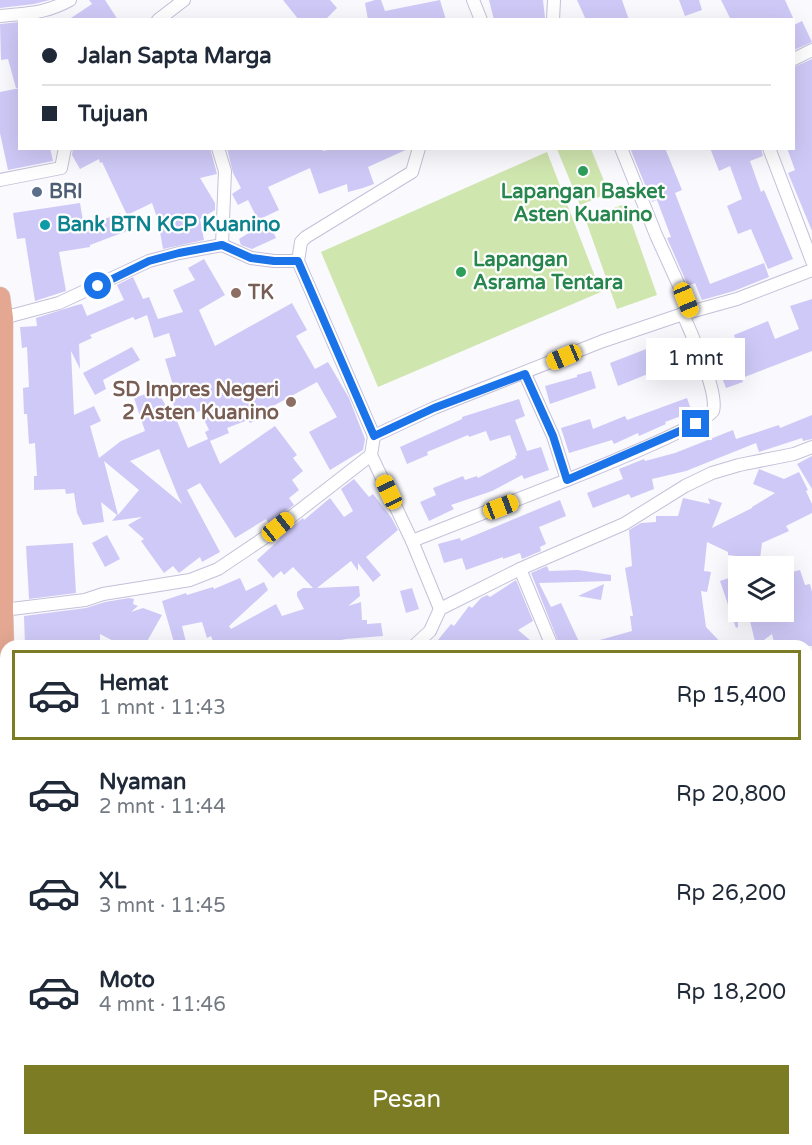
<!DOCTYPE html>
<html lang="id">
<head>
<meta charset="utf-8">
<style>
	:root { --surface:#fff; --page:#f2f2f3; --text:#1f2937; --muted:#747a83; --line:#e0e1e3; --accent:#7b7c24 }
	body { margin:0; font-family:"Varela Round",sans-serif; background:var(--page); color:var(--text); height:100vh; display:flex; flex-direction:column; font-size:22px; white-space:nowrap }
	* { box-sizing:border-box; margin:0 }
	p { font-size:20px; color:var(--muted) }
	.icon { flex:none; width:33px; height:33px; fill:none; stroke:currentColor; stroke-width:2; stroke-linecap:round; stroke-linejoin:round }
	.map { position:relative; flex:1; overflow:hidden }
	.details { position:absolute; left:0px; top:640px; width:813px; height:506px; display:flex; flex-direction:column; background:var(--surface); border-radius:18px 18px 0 0; box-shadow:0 6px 24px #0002 }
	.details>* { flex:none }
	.guide { position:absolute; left:18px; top:18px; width:777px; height:132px; border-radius:0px; box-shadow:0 6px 24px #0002; display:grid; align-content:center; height:132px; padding:0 24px; background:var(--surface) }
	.buttons { position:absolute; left:728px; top:556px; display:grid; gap:12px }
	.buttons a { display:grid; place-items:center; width:66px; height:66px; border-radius:0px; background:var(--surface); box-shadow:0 6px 24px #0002; font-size:30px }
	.end { position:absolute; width:27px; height:27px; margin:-14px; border:8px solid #1a73e8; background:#fff; box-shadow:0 0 0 3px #fff }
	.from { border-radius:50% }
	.bubble { position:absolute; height:42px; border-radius:0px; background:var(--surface); box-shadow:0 6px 24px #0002; font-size:20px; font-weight:600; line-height:42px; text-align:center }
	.car { position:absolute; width:18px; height:36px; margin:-18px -9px; border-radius:8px; box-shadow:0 0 4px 2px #0007; background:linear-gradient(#f5c518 24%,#345 0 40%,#f5c518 0 76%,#345 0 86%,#f5c518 0) }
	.guide b { display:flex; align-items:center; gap:21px; height:57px; font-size:22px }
	.guide b+b { border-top:2px solid var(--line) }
	.guide i { width:15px; height:15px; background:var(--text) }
	ul { padding:10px 0 0; list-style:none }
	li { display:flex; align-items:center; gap:18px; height:90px; margin:0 12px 9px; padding:0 12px; border:3px solid transparent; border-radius:0px }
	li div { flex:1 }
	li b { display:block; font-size:22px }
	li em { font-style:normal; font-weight:600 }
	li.active { border-color:var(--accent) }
	li>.icon { width:54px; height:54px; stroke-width:1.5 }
	.primary-button { display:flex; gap:12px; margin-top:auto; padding:12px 24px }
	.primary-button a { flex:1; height:69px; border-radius:0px; background:var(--accent); color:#fff; font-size:24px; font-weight:600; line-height:69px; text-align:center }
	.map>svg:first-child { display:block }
	.green { fill:#d0e6af }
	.building { fill:#cfc9f7; fill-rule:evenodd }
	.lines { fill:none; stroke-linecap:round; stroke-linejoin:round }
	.minor-casing { stroke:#c4c1d9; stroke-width:14 }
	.primary-casing { stroke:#d8d7d9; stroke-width:21 }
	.minor { stroke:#fff; stroke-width:12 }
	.primary { stroke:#e3a792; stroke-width:20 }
	.route { stroke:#1a73e8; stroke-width:8 }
	.leisure-dot { fill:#2e9e5b; stroke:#fff; stroke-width:2 }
	.service-dot { fill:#5c6f8a; stroke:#fff; stroke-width:2 }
	.culture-dot { fill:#0f9aa8; stroke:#fff; stroke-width:2 }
	.education-dot { fill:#8d6e63; stroke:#fff; stroke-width:2 }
	.labels { text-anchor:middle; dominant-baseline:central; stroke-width:4.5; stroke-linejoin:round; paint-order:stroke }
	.service-label { font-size:20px; font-weight:bold; fill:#4e5e75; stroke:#fff; text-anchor:start }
	.leisure-label { font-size:20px; font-weight:bold; fill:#27864d; stroke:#fff }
	.culture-label { font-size:20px; font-weight:bold; fill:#0d838f; stroke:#fff; text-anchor:start }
	.education-label { font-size:20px; font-weight:bold; fill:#785e54; stroke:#fff; text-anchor:start }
</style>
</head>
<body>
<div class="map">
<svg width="812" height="1145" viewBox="0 0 812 1145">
	<rect width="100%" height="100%" fill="#faf9fe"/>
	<g class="green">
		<path d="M557,149h34l18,44 -29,12z"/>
		<path d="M547,152l54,140 -223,95 -57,-135z"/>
		<path d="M625,204l32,91 -40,14 -32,-91z"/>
	</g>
	<g class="building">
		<path d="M0,0h50l-16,4 -34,4z"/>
		<path d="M89,0h16l13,20h-50l24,-16z"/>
		<path d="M283,0h47l7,8 -12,12h-26z"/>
		<path d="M375,0h6l4,11 55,-11 6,20h-78l-3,-17z"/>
		<path d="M489,0h54l2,18 -6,2h-45z"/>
		<path d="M577,0h45l7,20h-43z"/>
		<path d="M679,0h20l3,10 -17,6z"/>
		<path d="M721,0h64l9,20h-63z"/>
		<path d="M802,21l10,21 -18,8v-25z"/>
		<path d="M20,22v66h-4l-8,-29 -7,1 -1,-36z"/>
		<path d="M812,59v172l-24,-58 7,-3 -8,-22h7v-81z"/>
		<path d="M20,88v60h30l3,13 -45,9 -8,-37v-41z"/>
		<path d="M73,148h137l7,26 -17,4 15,25v7l-15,9 4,21 -41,9 -3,-17h2l-10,-29 -25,12 -25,-53 -2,1 -1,-4 -19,10 -8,-14z"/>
		<path d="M227,148h95l1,3 15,-3h72l-42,19 6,17 -11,4 -15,4 -1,-8 -28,10 -9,-26 -42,19 11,23 -21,10 -10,-20 -10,5 -6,-11 9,-6 -8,-15z"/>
		<path d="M630,148h35l17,42 -7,3 35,91 54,-21 5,14 -35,14 -32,9 -7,-17 -7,3 -21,-48 4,-1 -14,-37 -5,2z"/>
		<path d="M710,148h51l2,8 -13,5 11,31 3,-2 29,69 -25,10 -17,-40 -13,5 -11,-28 15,-7 -12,-33 -11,5z"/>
		<path d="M80,203l4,24 36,-14 7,18 -37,14v2l-31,5 7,39 -31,10 -10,-63 -8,1 -4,-26z"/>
		<path d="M267,219l9,19 -24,11 -11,-4 -2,-6 18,-11 -2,-3z"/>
		<path d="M204,259l21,36 -26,15 16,36 77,-43 15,27 -11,6 19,33 13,-7 21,36 16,41 -2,11 -33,20 -21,-38 28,-15 -20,-35 -53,29 3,4 -17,8 -2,-3 -21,8 2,5 -19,8 10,23 55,-38 22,29 -4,3 10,13 -11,9 7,10 -10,8 5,7 -25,19 -3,-5 -31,19 -35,-55 -13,7 33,62 -18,10 -2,-5 -21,16 -6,-7 -9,7 -23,-32 3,-2 -16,-14 14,-8 -30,4 5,-6 -16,-13 3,20 -21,3 -6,-12 -3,-20 -8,1 -1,-5 -31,1v-14h3l-2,-33 -6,1 -2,-30h-3l-1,-26 6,-1 -2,-40 -5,1 -2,-21 17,-1 -1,-8 41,-13 5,-1 5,12 37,-16 -7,-15 16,-8 10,22 6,-2 9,22 25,-7 -10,-22 22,-10 -7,-12zM147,315l7,23 15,-5 7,23 -11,3 8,26 -5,2 10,32 22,-8 9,19 -4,2 3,7 -20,9 -13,-32 -3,1 -15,-27 -23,8 11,33 -24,10 -22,17 -9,-32 11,-5 -7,-15 -20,9 -3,-64 9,18 -1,-25 13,-6 -2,-3 43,-18 2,3zM159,449l19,47 4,8 -52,-43zM104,461l35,29 -21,25z"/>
		<path d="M812,299v52l-70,27 1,4 -17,6 -16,-42 25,-8 -1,-3 34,-14 7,18 24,-10 -9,-23z"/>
		<path d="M667,341l8,22 -57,23 -8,-23z"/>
		<path d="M132,347l8,13 -37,20 3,9 -11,6 -12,-22z"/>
		<path d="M591,371l5,17 -46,16 -5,-18 32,-9v-2z"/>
		<path d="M687,398l5,14 -27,10 1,2 -27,12 -1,-3 -24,11 -2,-4 -43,13 -8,-25 29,-9 3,10 32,-13 2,4z"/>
		<path d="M519,399l6,17 -10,4 12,31 14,-4 8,23 -25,9 -2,-4 -30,16 -41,14 3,4 -25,12 -9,-19 16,-7 -3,-7 30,-12 2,4 12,-4 1,2 38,-20 -1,-2 2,-1 -7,-20 -20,6 -4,-10 -17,6 -1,-2 -41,17 1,3 -21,9 -7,-17 62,-28v-2z"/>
		<path d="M812,415v24l-9,2 -1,-3 -43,14 -3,-9 -70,28 -34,8 2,10 -23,9 -2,-4 -36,14 -6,-15 36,-14 -4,-10 25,-10 1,2 30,-8 58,-23 3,9 43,-14 1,3z"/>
		<path d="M812,456v33l-15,-25z"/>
		<path d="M759,469l25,10 15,-7 9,18 -2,1 6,13v9l-26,13 3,5 -27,12 -2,16 -32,-4v-3l-21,-10 -3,29 7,1 -4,20 -6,-1 5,36 18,19h-135v-3l43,-12 -2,-15h3l-8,-48 7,-2 -3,-36 12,-7 15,-1v-6h22l5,-18 27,6 -2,-6 14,5 -10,25 40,-20v-1l23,-14 -22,-9z"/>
		<path d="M354,479l15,18 4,-3 18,23 7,13 -32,27 15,18 -8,7 -15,-19v8l-7,-10 -34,27 42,-2 1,10 -12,10 13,-4 1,18h5v4l14,-1 2,13 -37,3 -34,7h-97l-4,-10 -4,2 -5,-16 -20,4 5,20h-12l-13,-45 24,-8 1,2 26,-8 1,2 26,-11 6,13 18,-9 4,8 -39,36 2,3 45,-25 6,12 22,-7 -7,-13v-4l6,-4h10l-20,-21 -9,8 -3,-4 -8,7 -16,-18 23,-21 -2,-2 25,-19 1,2 26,-22 14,19 9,-6 -12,-22z"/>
		<path d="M560,500l6,16 -27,11 7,17 -6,3 1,4 -19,8 -2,-6 -17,6v-2l-37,13 -4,-12 -18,5 -6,-19 22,-6 1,3z"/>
		<path d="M107,535l13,24 -15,8 -13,-24z"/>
		<path d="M73,543l3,50 -47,6 -3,-53z"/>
		<path d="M547,566l2,5 29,-1 33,5v6l-72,2 12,24 10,-4 20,43h-21l-29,-73z"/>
		<path d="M800,570l5,15 5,-1 2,8v54h-37l-3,-12 -16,12 -8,-34h35v-38z"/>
		<path d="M738,575v52l-2,1 -16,-47z"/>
		<path d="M516,580l17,41 -15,9 19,16h-104l18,-22 3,2 15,-20 3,2 9,-10 6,-3 3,2z"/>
		<path d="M604,584l-3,16 -23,-4z"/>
		<path d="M412,588l7,21 -13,4 -6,-22z"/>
		<path d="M129,598l5,1 -1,5 5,2 -7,6 12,-4 19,7 -17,30 -4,-3 -3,4h-15l-23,-12v12h-75l-1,-30 62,-8 19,-6z"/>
	</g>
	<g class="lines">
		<g class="minor-casing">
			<g id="minor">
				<path d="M473,0l8,20"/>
				<path d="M0,16c28,-3 44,-2 70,-16"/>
				<path d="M158,20l26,-20"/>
				<path d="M553,20l1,-20"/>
				<path d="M794,59l18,-9"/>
				<path d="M218,148l7,23 -3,74"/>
				<path d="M419,148l-7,24 -106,65 -5,5 -3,19 76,175 60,-28 169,-67 80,-27 54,-15 75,-29"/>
				<path d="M621,148l35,87 35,77"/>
				<path d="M769,148l43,113"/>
				<path d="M0,180l61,-12 4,-20"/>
				<path d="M3,318l56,-15 90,-42 30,-8 43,-8 29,13 23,3h24"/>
				<path d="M374,436l-3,19 41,86 28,68"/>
				<path d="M567,480c20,-8 142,-57 146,-69 6,-19 -22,-77 -30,-97"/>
				<path d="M412,541l155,-61 -14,-44 -28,-62"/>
				<path d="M520,569l32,77"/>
				<path d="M3,610l82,-10 18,-6 87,-14 28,-11 46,-31 107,-83"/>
				<path d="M414,646l16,-15 10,-22 80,-40 104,-45 61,-38 27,-13 27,-8 55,-11 18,-7"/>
				<path d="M807,730l5,-2"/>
				<path d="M807,875l5,-3"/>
				<path d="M807,948l5,9"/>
				<path d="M316,1140l5,5"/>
				<path d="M412,1145l7,-5"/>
			</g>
		</g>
		<g class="primary-casing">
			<g id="primary">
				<path d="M0,297l3,21v292l3,111"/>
				<path d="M162,1140l2,5"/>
			</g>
		</g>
		<use href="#minor" class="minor"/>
		<use href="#primary" class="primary"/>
	</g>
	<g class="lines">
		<path class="route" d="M98,286l51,-25 30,-8 43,-8 29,13 23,3h24l76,175 60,-28 91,-34 28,62 14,44 129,-56"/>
	</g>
	<g class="leisure-dot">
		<circle cx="583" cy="171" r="6"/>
		<circle cx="461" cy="272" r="6"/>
	</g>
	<circle class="service-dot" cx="37" cy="192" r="6"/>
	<circle class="culture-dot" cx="45" cy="225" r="6"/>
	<g class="education-dot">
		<circle cx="236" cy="293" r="6"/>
		<circle cx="291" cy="402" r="6"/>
	</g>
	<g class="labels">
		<g class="service-label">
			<text x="49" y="192">BRI</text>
		</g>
		<g class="leisure-label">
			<text x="583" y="192">Lapangan Basket<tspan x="583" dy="23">Asten Kuanino</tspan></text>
			<text x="473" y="260" text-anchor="start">Lapangan<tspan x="473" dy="23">Asrama Tentara</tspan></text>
		</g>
		<g class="culture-label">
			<text x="57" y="225">Bank BTN KCP Kuanino</text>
		</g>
		<g class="education-label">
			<text x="248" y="293">TK</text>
			<text x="279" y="390" text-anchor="end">SD Impres Negeri<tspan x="279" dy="23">2 Asten Kuanino</tspan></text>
		</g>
	</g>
</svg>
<div class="buttons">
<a><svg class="icon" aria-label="layers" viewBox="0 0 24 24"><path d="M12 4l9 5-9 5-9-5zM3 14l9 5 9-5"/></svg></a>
</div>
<i class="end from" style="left:98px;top:286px"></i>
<i class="end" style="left:696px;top:424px"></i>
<div class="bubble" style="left:646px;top:338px;width:99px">1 mnt</div>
<i class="car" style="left:686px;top:300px;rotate:158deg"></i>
<i class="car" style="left:564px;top:357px;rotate:247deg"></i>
<i class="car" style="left:389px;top:492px;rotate:335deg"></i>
<i class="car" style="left:501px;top:507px;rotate:69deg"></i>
<i class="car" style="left:278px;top:527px;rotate:51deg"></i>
<div class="guide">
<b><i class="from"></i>Jalan Sapta Marga</b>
<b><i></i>Tujuan</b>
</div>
<section class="details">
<ul>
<li class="active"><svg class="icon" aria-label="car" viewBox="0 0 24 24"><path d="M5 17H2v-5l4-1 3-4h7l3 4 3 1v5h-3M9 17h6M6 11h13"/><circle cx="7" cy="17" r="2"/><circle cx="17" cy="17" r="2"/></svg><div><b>Hemat</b><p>1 mnt · 11:43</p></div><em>Rp 15,400</em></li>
<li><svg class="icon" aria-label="car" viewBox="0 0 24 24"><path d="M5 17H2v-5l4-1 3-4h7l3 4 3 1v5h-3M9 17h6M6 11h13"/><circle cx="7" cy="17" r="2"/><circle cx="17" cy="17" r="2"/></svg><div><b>Nyaman</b><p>2 mnt · 11:44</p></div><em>Rp 20,800</em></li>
<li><svg class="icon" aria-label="car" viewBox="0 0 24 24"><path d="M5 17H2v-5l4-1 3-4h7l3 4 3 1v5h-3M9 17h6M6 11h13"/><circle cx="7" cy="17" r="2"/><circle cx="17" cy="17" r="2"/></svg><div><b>XL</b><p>3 mnt · 11:45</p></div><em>Rp 26,200</em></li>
<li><svg class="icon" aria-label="car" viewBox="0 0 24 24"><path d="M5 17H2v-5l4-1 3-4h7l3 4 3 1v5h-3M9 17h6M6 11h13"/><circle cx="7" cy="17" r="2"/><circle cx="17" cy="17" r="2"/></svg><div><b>Moto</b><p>4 mnt · 11:46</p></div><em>Rp 18,200</em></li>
</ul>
<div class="primary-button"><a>Pesan</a></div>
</section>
</div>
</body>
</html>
